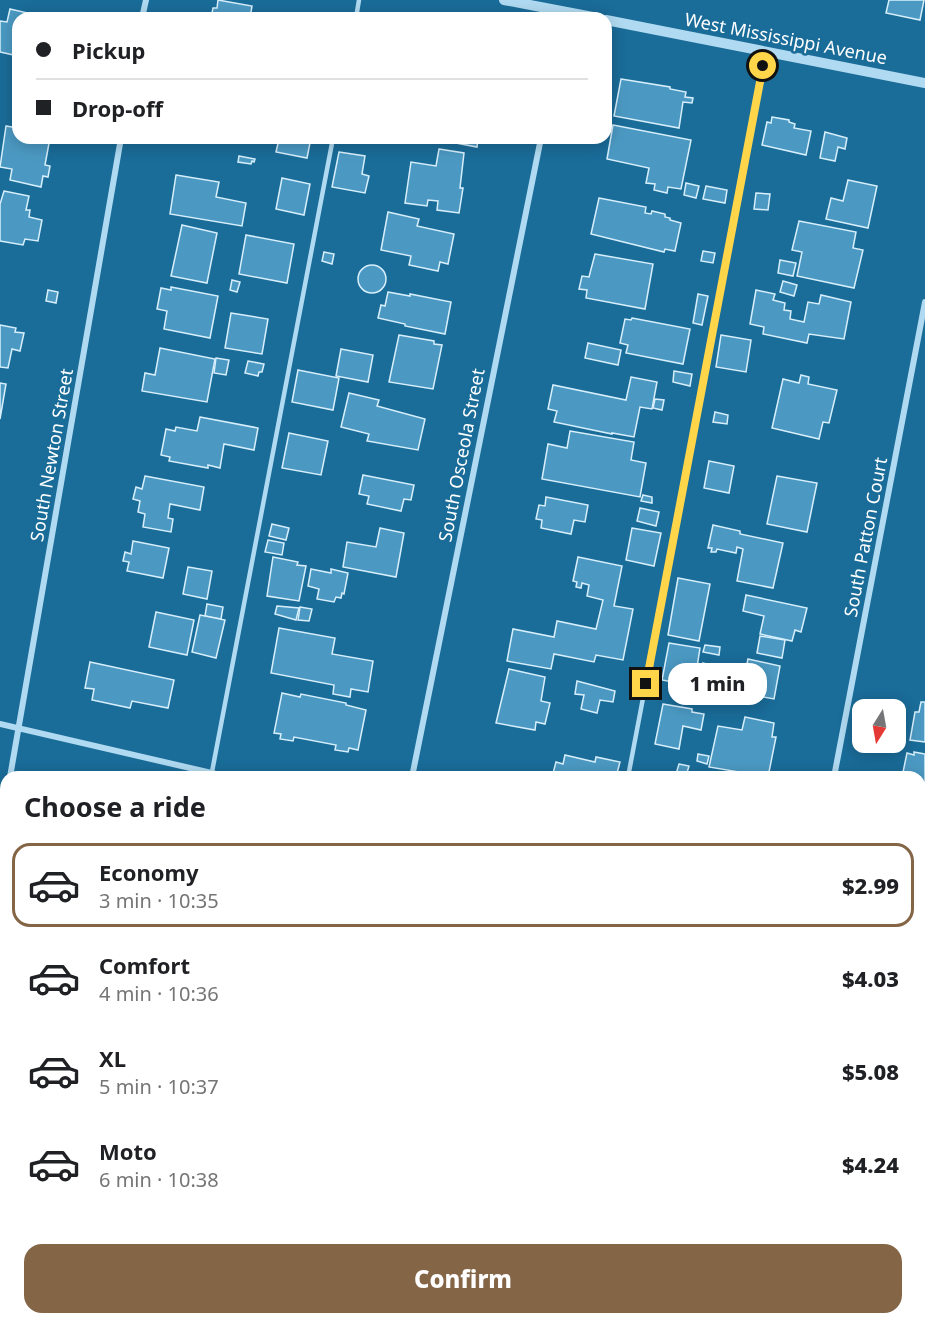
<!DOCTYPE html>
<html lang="en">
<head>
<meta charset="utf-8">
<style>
	:root { --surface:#fff; --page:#f2f2f2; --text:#202124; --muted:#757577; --line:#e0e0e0; --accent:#846546 }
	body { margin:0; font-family:"Noto Sans",sans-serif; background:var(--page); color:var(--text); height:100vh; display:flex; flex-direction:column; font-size:22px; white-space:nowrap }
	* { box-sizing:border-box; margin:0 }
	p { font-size:20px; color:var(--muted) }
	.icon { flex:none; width:33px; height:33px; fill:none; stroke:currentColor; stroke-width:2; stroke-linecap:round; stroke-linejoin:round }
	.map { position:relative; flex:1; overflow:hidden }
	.panel { position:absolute; left:0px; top:771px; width:926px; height:554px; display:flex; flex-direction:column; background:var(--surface); border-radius:18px 18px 0 0; box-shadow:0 3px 15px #0003 }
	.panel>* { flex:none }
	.guide { position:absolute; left:12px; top:12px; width:600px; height:132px; border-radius:18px; box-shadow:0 3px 15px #0003; display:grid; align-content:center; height:132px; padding:0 24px; background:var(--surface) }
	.needle { width:39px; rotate:191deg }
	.controls { position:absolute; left:852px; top:699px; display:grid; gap:12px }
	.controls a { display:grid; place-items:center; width:54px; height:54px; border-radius:12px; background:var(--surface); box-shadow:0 3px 15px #0003; font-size:30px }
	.end { position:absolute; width:27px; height:27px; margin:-14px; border:8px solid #ffd54a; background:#111; box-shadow:0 0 0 3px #111 }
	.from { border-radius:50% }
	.bubble { position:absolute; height:42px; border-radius:18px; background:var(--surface); box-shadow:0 3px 15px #0003; font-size:20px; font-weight:800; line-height:42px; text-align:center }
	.guide b { display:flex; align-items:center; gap:21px; height:57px; font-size:22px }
	.guide b+b { border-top:2px solid var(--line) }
	.guide i { width:15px; height:15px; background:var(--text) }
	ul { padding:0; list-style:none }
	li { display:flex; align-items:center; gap:18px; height:84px; margin:0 12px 9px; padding:0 12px; border:3px solid transparent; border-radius:18px }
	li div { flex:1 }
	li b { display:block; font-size:22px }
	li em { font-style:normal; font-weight:800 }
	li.on { border-color:var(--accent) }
	li>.icon { width:54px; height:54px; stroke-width:1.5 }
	h2 { padding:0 24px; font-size:27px; line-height:72px }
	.button { display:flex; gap:12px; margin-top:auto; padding:12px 24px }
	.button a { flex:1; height:69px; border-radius:18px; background:var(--accent); color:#fff; font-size:24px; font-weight:800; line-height:69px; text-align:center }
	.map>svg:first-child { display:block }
	.green { fill:#2e88b7 }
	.building { fill:#4b99c3; stroke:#d7effc; stroke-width:1.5 }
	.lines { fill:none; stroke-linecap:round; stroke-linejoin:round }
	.path { stroke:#b0daf1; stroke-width:4; stroke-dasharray:3 4.5; stroke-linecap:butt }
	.service { stroke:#b0daf1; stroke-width:4.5 }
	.minor { stroke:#b0daf1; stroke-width:6 }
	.tertiary { stroke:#b0daf1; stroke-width:10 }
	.route { stroke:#ffd54a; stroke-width:8 }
	.labels { text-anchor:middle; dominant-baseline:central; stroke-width:5; stroke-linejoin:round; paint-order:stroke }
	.street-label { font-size:18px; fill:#fff; stroke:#1a6c99 }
</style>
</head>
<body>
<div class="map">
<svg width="925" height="1324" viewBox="0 0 925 1324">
	<rect width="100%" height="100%" fill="#1a6c99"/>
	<g class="green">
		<path d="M0,929l6,1v169l-6,-1z"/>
		<path d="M342,1318h179v1l-1,5h-179z"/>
	</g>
	<g class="building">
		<path d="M218,0l34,6 -2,12h-39l2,-10h4z"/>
		<path d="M889,0h35l-4,20 -34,-7z"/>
		<path d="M10,9l22,5 -1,4h-13v38l-18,-4v-31l7,1z"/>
		<path d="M621,79l49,8v2l16,3 -1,5 8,1 -1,5 -9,-1 -4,26 -65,-12z"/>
		<path d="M772,117l17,3v2l6,2 -1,4 17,3 -5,24 -44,-10 5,-23 4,1z"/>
		<path d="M613,125l78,15 -10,49 -13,-2 -1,6 -13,-3 1,-6 -9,-1 3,-15 -42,-9z"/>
		<path d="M6,126l12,2v10h32l-5,27 5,1 -2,11 -5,-1 -2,11 -31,-7 2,-11 -12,-2z"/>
		<path d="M825,132l22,6 -2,11 -7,-2 -3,14 -15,-3z"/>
		<path d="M276,138h35l-4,20 -31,-6 3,-13z"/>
		<path d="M430,138h48l-1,9z"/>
		<path d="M439,149l25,4 -4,35h3l-4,25 -22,-3 1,-9 -10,-1 -1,6 -22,-3 6,-41 25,4z"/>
		<path d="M339,152l26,4 -3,18 7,2 -4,17 -33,-6z"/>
		<path d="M239,156l16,3 -1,3 -2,-1 -1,3 -13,-2z"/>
		<path d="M176,175l43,7 -3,15 30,6 -4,23 -72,-12z"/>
		<path d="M282,178l28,6 -6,31 -28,-6z"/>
		<path d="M848,180l29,6 -9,42 -42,-9 5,-21 12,3z"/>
		<path d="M686,183l13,3 -3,12 -12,-3z"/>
		<path d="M706,186l21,4 -2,13 -22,-4z"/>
		<path d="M4,191l25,5 -3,14h4l-1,7 13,3 -4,21 -13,-2 -2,6 -23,-4v-37z"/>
		<path d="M756,193l14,1 -2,16 -14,-1z"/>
		<path d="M599,198l47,9 -1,6 6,1 1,-3 13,3v3l5,1v2l11,3 -6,28 -10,-2 -1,3 -73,-18z"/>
		<path d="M388,212l31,7 -2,7 37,8 -6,30 -8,-2 -2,9 -29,-6 2,-9 -30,-6z"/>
		<path d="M799,221l57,11 -3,16 10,2 -9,38 -57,-12 5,-24 -10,-2z"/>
		<path d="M182,225l35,8 -10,50 -36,-7z"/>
		<path d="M246,235l48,9 -7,39 -48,-9z"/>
		<path d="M703,251l12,2 -2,10 -12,-2z"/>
		<path d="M324,252l10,2 -2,10 -10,-3z"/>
		<path d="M595,254l58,10 -8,45 -59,-11 1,-8 -8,-1 3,-13 7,1z"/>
		<path d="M780,260l16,3 -3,13 -15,-3z"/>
		<circle cx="372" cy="279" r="14"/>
		<path d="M232,280l8,2 -3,10 -7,-2z"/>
		<path d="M783,281l14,4 -3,11 -14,-4z"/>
		<path d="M171,287l47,9 -8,42 -46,-9 3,-18 -10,-2 4,-21 10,2z"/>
		<path d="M48,290l10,2 -2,11 -10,-2z"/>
		<path d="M756,290l19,4 -2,6 12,3 -1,7 7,1 -1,8 14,3 4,-20 11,2 2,-9 30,7 -7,37 -35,-5 -2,9 -44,-9 1,-7 -14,-3z"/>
		<path d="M388,292l22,4v-2l41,8 -6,32 -40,-8v-2l-27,-6 3,-13 4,1z"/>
		<path d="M698,294l10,2 -6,29 -9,-2z"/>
		<path d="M231,313l37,6 -6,35 -37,-6z"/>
		<path d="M632,318l58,11 -7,35 -57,-11 2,-8 -8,-2 5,-24 6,1z"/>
		<path d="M0,325l16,3 -1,4 9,1 -4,18 -8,-2 -4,19 -8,-1z"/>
		<path d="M399,335l35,6v3l8,1 -9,44 -44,-7z"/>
		<path d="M721,335l30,5 -5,32 -30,-5z"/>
		<path d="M588,343l33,7 -3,15 -33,-7z"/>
		<path d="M160,348l55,11 -8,43 -65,-11 3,-18 10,2z"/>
		<path d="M341,349l32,6 -5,27 -32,-6z"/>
		<path d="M216,358l13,2 -3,15 -12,-2z"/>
		<path d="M248,361l16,3 -2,8h-3l-1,4 -13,-3z"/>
		<path d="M298,370l41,8 -6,32 -41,-8z"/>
		<path d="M674,371l18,3 -2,12 -17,-4z"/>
		<path d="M801,375l8,2 -1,7 29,6 -8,33 -6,-1 -4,17 -47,-11 11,-49 16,4z"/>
		<path d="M631,377l26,5 -5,27 -12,-2 -6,30 -22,-4v1l-58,-12 3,-11 -9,-2 5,-24 73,15z"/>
		<path d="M0,383l6,1 -6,35z"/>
		<path d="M349,393l30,7 -2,6 48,13 -7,31 -51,-9 2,-7 -28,-7z"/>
		<path d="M655,399l9,1 -2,10 -9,-2z"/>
		<path d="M715,412l13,3 -1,9 -14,-2z"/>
		<path d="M200,417l58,11 -4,22 -30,-6 -4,24 -12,-3v3l-39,-7 1,-4 -9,-2 5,-26 9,2 1,-4 21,4z"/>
		<path d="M570,431l64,11 -3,18 15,3 -6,34 -98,-18 6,-35 19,4z"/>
		<path d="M289,433l39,8 -7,34 -39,-7z"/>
		<path d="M709,461l25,5 -5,27 -25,-5z"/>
		<path d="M363,475l51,10 -3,15 -7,-1 -3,12 -34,-7 2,-8 -10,-2z"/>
		<path d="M145,476l59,11 -4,23 -30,-6 -2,14 5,1 -2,13 -28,-5 2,-13 -7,-2 2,-11 -7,-2 3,-12 6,2z"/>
		<path d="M777,476l40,7 -10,49 -40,-8z"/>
		<path d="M643,495l9,2v6l-11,-2z"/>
		<path d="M546,497l42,8 -3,17 -11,-2 -3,14 -30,-6 1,-8 -6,-1 3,-14 6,1z"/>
		<path d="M640,508l19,4 -3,14 -19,-5z"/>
		<path d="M272,524l17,4 -3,12 -17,-4z"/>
		<path d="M713,525l27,6v3l43,9 -10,45 -36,-7 6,-32 -6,-2 -1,6 -19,-4 -1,3h-5l1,-4h-4z"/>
		<path d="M380,528l24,5 -8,44 -53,-10 4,-25 29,5z"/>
		<path d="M632,528l29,5 -7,33 -28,-6z"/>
		<path d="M268,540l16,3 -2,12 -17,-3z"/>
		<path d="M133,541l36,7 -6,30 -36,-7 2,-9 -6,-1 2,-9 6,2z"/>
		<path d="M273,557l25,5 -1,3 9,1 -7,35 -32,-5z"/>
		<path d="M578,557l44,9 -8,40 19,3 -10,51 -27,-5 -2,7 -40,-8 -3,15 -44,-8 6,-32 41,8 3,-16 39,8 7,-29 -16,-4 2,-11 -7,-2 -1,5 -5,-1 1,-5 -4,-1z"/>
		<path d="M188,567l24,4 -5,28 -24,-5z"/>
		<path d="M311,569l20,4v-4l17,4 -4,21 -2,-1 -1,5 -5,-1 -2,5 -17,-3 2,-10 -11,-3z"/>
		<path d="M678,578l32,6 -11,57 -31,-6z"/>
		<path d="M746,595l61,13 -6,24 -6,-2 -3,11 -32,-7 4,-18 -21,-5z"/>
		<path d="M207,604l16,3 -2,12 -16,-3z"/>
		<path d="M277,606l22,2 -3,12 -21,-6z"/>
		<path d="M300,607l12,2 -3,12 -11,-1z"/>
		<path d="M156,612l38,8 -7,35 -38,-8z"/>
		<path d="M200,615l25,5 -9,38 -24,-6z"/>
		<path d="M279,628l56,10 -3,16 41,7 -5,31 -17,-3 -1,8 -17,-3 1,-9 -63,-12z"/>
		<path d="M760,636l25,4 -3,18 -25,-5z"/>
		<path d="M669,643l31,5 -6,38 -32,-6z"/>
		<path d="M705,645l15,2 -1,8 -16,-3z"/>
		<path d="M748,659l32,7 -6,33 -33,-6z"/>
		<path d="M90,662l84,18 -6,28 -36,-7 -2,7 -38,-8 2,-11 -9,-1z"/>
		<path d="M703,663l7,2v11l-9,-2z"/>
		<path d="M509,669l36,8 -4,24 9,2 -5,21 -9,-2 -1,8 -39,-7z"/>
		<path d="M577,681l38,10 -2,11 -13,-2 -3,13 -16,-4 3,-14 -9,-1z"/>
		<path d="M282,693l18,4 1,-3 45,9v2l20,5 -8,40 -9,-2 -1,4 -13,-2 1,-5 -42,-8 -1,4 -13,-2 1,-5 -7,-1z"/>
		<path d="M921,702h4v40l-15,-2 5,-28h4z"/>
		<path d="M663,704l29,5v3l12,2 -3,16 -18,-4 -4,23 -24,-5z"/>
		<path d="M745,717l29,6 -2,14h4l-8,40 -59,-10 9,-41 24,4z"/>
		<path d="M914,752l11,2v56l-5,-1v-32h-18l5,-24 7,2z"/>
		<path d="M698,754l11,2 -2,8 -10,-3z"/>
		<path d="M565,755l30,7 1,-5 24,5 -4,15h-64l4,-15 7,2z"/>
		<path d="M679,764l10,2 -3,10 -10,-2z"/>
		<path d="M920,817l5,1v53l-5,-1z"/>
		<path d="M920,1056l5,1v49h-4l-1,6z"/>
		<path d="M920,1141l4,1 -1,3h2v17h-2l1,-3 -4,-1v3z"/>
		<path d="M0,1214l6,1v47l-6,-1z"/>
		<path d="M0,1296l6,1 -3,16 3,1v4h4l-1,6h-9z"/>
		<path d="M920,1298l5,1v25h-37l1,-6h31z"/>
		<path d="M195,1318h46l-1,6h-46z"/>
		<path d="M590,1318h77l-1,6h-66l-11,-2z"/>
	</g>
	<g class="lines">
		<g class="path">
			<path d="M0,951l6,2"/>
			<path d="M461,1318l8,6"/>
		</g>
		<g class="service">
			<path d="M356,18l3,-18"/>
			<path d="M211,777l122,-639"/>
			<path d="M628,777l138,-725"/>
			<path d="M107,1324l1,-6"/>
		</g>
		<g class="minor">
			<path d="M142,18l4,-18"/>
			<path d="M0,724l229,53"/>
			<path d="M10,777l111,-639"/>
			<path d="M412,777l129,-639"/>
			<path d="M834,777l91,-475"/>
			<path d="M0,834l6,-34"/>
			<path d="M920,911l5,1"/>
			<path d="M321,1324v-6"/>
			<path d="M740,1324l1,-6"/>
		</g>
		<g class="tertiary">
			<path d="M504,0l94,18"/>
			<path d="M606,20l319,63"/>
		</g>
	</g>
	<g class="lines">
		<path class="route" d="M646,684l117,-618"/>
	</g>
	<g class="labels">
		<g class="street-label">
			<text transform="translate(786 38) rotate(11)">West Mississippi Avenue</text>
			<text transform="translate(51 455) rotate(-80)">South Newton Street</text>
			<text transform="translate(461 455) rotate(-79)">South Osceola Street</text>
			<text transform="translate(865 537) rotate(-79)">South Patton Court</text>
		</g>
	</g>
</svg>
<div class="controls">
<a><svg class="needle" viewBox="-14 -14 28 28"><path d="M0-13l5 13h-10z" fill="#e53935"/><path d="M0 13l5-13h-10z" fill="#757577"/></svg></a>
</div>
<i class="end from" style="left:763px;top:66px"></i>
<i class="end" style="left:646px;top:684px"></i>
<div class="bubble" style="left:668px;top:663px;width:99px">1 min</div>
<div class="guide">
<b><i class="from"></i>Pickup</b>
<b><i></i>Drop-off</b>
</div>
<section class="panel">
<h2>Choose a ride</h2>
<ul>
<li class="on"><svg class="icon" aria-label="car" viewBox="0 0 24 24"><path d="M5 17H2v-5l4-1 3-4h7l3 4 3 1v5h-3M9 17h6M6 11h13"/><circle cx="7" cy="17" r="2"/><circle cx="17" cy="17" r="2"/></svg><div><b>Economy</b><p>3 min · 10:35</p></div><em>$2.99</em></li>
<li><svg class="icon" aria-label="car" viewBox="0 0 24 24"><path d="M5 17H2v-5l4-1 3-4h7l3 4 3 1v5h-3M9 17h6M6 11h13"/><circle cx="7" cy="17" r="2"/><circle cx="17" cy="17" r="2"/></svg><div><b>Comfort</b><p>4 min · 10:36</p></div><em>$4.03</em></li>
<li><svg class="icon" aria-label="car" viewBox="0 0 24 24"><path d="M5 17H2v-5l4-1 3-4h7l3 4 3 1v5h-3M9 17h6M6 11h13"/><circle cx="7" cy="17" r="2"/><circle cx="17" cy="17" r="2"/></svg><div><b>XL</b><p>5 min · 10:37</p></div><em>$5.08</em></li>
<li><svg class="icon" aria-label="car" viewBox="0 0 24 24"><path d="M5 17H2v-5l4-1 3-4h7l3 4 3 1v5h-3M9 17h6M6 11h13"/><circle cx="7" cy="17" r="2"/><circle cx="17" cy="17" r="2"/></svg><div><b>Moto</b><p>6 min · 10:38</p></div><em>$4.24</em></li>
</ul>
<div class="button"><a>Confirm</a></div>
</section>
</div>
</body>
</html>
